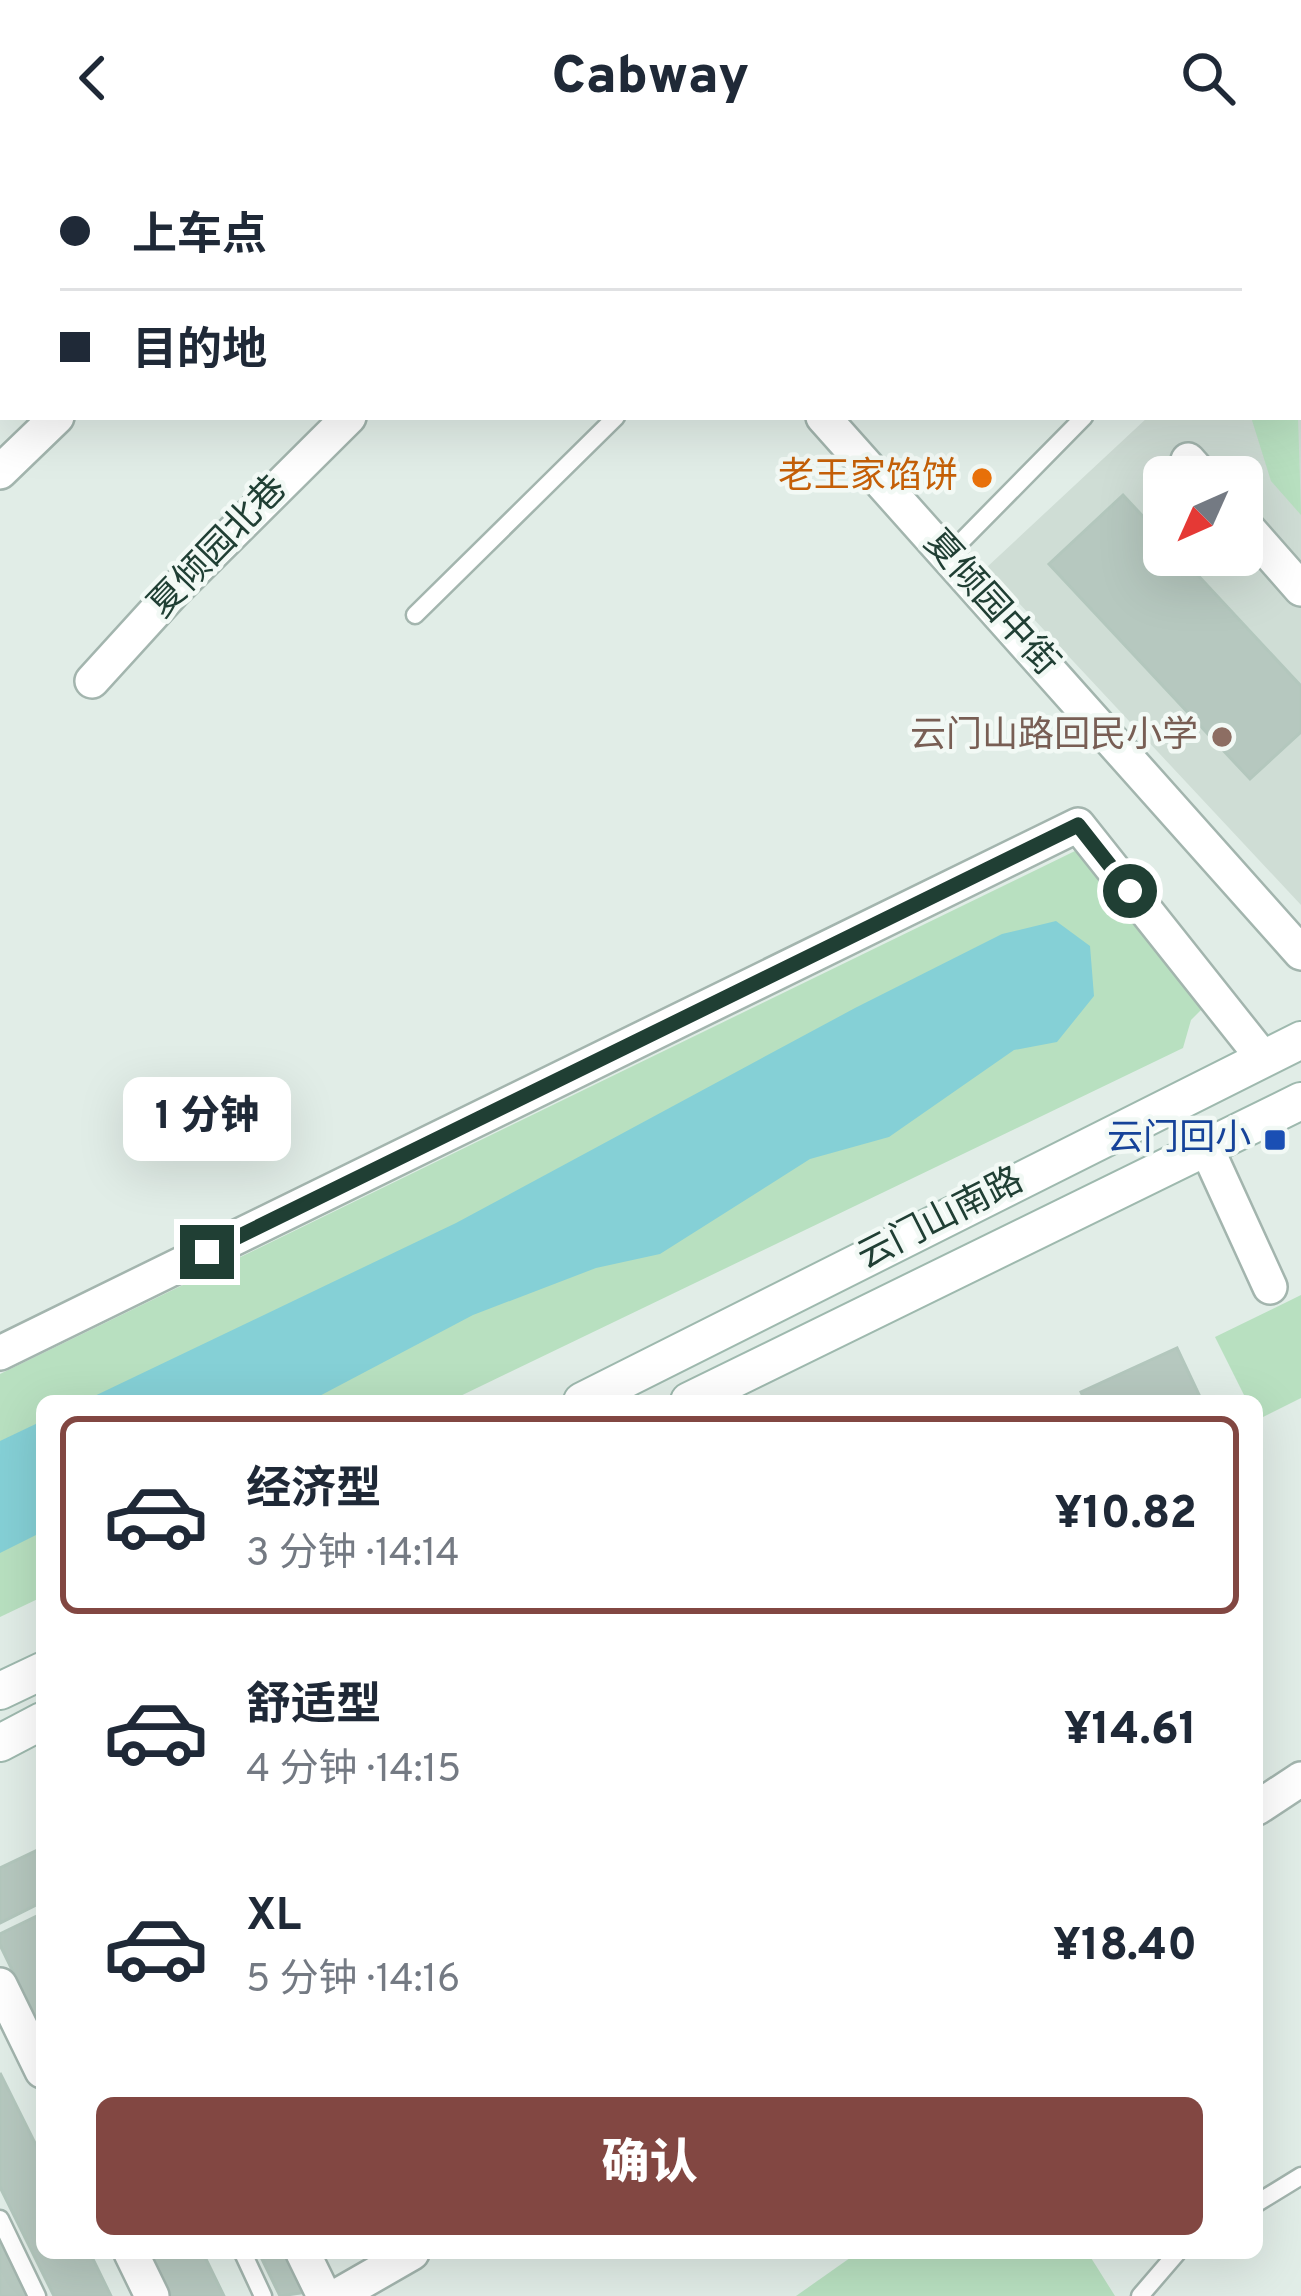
<!DOCTYPE html>
<html lang="zh">
<head>
<meta charset="utf-8">
<style>
	:root { --surface:#fff; --page:#f6f6f7; --text:#1f2937; --muted:#747a83; --line:#e0e1e3; --accent:#824742 }
	body { margin:0; font-family:Overpass,"Noto Sans SC",sans-serif; background:var(--page); color:var(--text); height:100vh; display:flex; flex-direction:column; font-size:45px; white-space:nowrap }
	* { box-sizing:border-box; margin:0 }
	p { font-size:39px; color:var(--muted) }
	.icon { flex:none; width:66px; height:66px; fill:none; stroke:currentColor; stroke-width:2; stroke-linecap:round; stroke-linejoin:round }
	.map { position:relative; flex:1; overflow:hidden }
	.side { position:absolute; left:36px; top:1239px; width:1227px; height:864px; display:flex; flex-direction:column; background:var(--surface); border-radius:18px; box-shadow:0 12px 48px #0002 }
	.side>* { flex:none }
	.top-card { position:absolute; left:0px; top:0px; width:1302px; height:264px; box-shadow:0 12px 48px #0002; display:grid; align-content:center; height:264px; padding:0 60px; background:var(--surface) }
	.needle { width:78px; rotate:225deg }
	.fabs { position:absolute; left:1143px; top:300px; display:grid; gap:24px }
	.fabs a { display:grid; place-items:center; width:120px; height:120px; border-radius:18px; background:var(--surface); box-shadow:0 12px 48px #0002; font-size:60px }
	.end { position:absolute; width:54px; height:54px; margin:-27px; border:15px solid #203f34; background:#fff; box-shadow:0 0 0 6px #fff }
	.from { border-radius:50% }
	.bubble { position:absolute; height:84px; border-radius:18px; background:var(--surface); box-shadow:0 12px 48px #0002; font-size:39px; font-weight:800; line-height:84px; text-align:center }
	.top-card b { display:flex; align-items:center; gap:42px; height:114px; font-size:45px }
	.top-card b+b { border-top:3px solid var(--line) }
	.top-card i { width:30px; height:30px; background:var(--text) }
	ul { padding:21px 0 0; list-style:none }
	li { display:flex; align-items:center; gap:36px; height:198px; margin:0 24px 18px; padding:0 36px; border:6px solid transparent; border-radius:18px }
	li div { flex:1 }
	li b { display:block; font-size:45px }
	li em { font-style:normal; font-weight:800 }
	li.current { border-color:var(--accent) }
	li>.icon { width:108px; height:108px; stroke-width:1.5 }
	.primary-button { display:flex; gap:24px; margin-top:auto; padding:24px 60px }
	.primary-button a { flex:1; height:138px; border-radius:18px; background:var(--accent); color:#fff; font-size:48px; font-weight:800; line-height:138px; text-align:center }
	header { display:flex; justify-content:space-between; align-items:center; height:156px; padding:0 60px; background:var(--surface); font-size:54px; font-weight:800 }
	.map>svg:first-child { display:block }
	.built { fill:#cfddd5; fill-rule:evenodd }
	.green { fill:#b8e0c0 }
	.water { fill:#85d0d6 }
	.building { fill:#b6c8bf; stroke:#b3c7bd; stroke-width:3 }
	.lines { fill:none; stroke-linecap:round; stroke-linejoin:round }
	.lane-casing { stroke:#a3b5ae; stroke-width:21 }
	.street-casing { stroke:#a3b5ae; stroke-width:38 }
	.secondary-casing { stroke:#9eb9ae; stroke-width:40 }
	.lane { stroke:#fff; stroke-width:16 }
	.street { stroke:#fff; stroke-width:33 }
	.secondary { stroke:#fff; stroke-width:36 }
	.route { stroke:#203f34; stroke-width:15 }
	.food-dot { fill:#e8710a; stroke:#f2f9f5; stroke-width:4.5 }
	.education-dot { fill:#8d6e63; stroke:#f2f9f5; stroke-width:4.5 }
	.transit-dot { fill:#1a4fb4; stroke:#f2f9f5; stroke-width:4.5 }
	.labels { text-anchor:middle; dominant-baseline:central; stroke-width:9; stroke-linejoin:round; paint-order:stroke }
	.food-label { font-size:36px; fill:#c56008; stroke:#f2f9f5; text-anchor:end }
	.street-label { font-size:36px; fill:#203f34; stroke:#f2f9f5 }
	.education-label { font-size:36px; fill:#785e54; stroke:#f2f9f5; text-anchor:end }
	.transit-label { font-size:36px; fill:#164399; stroke:#f2f9f5; text-anchor:end }
</style>
</head>
<body>
<header><svg class="icon" aria-label="back" viewBox="0 0 24 24"><path d="M15 5l-7 7 7 7"/></svg>Cabway<svg class="icon" aria-label="search" viewBox="0 0 24 24"><circle cx="10" cy="10" r="6"/><path d="M15 15l6 6"/></svg></header>
<div class="map">
<svg width="1301" height="2140" viewBox="0 0 1301 2140">
	<rect width="100%" height="100%" fill="#e1ede7"/>
	<path class="built" d="M1301,118v631l-315,-337 162,-151h151zM1164,321h78v78h-78z"/>
	<g class="green">
		<path d="M1251,261h47l3,98 -30,-34z"/>
		<path d="M1077,694l135,149 -21,21 -8,28 -733,353h-408v196l-42,20v-243z"/>
		<path d="M1301,1139v103l-44,22v-19h-10l-32,-64z"/>
		<path d="M857,2097h231l27,43h-319z"/>
	</g>
	<g class="water">
		<path d="M1056,765l34,25 4,50 -37,46 -43,8 -125,87 -79,22 -150,95 -64,14 -123,47 -163,86h-226l372,-178 399,-215 147,-74z"/>
		<path d="M42,1265v111l-42,21v-112z"/>
	</g>
	<g class="building">
		<path d="M1123,339l41,44v16h15l122,131v46l-51,47 -201,-215z"/>
		<path d="M1177,1192l25,53h-117l-4,-9z"/>
		<path d="M42,1692v54l-42,21v-55z"/>
		<path d="M37,1760l5,9v106l-42,-86v-11z"/>
		<path d="M0,1917l42,84v96h48l21,43h-57l-54,-109z"/>
		<path d="M0,2082l29,58h-29z"/>
		<path d="M150,2097h53l21,43h-53z"/>
		<path d="M259,2097h29l19,39 -27,4z"/>
	</g>
	<g class="lines">
		<g class="lane-casing">
			<g id="lane">
				<path d="M1299,62l2,-2"/>
				<path d="M947,400l137,-139"/>
				<path d="M415,459l201,-198"/>
				<path d="M1257,2047l44,-27"/>
				<path d="M0,2063l37,77"/>
				<path d="M243,2097l20,43"/>
				<path d="M1140,2140l37,-43"/>
			</g>
		</g>
		<g class="street-casing">
			<g id="street">
				<path d="M594,0l3,3"/>
				<path d="M318,3l3,-3"/>
				<path d="M841,3l4,-3"/>
				<path d="M823,261l478,536"/>
				<path d="M1188,304l15,17"/>
				<path d="M0,316l57,-55"/>
				<path d="M1242,366l59,67"/>
				<path d="M92,525l82,-90 175,-174"/>
				<path d="M1206,991l64,140"/>
				<path d="M0,1197l1078,-528 185,233"/>
				<path d="M1257,1652l44,-29"/>
				<path d="M0,1829l42,86"/>
				<path d="M131,2097l21,43"/>
				<path d="M303,2097l21,43"/>
				<path d="M337,2140l75,-43"/>
			</g>
		</g>
		<g class="secondary-casing">
			<g id="secondary">
				<path d="M582,1245l719,-361"/>
				<path d="M689,1245l612,-300"/>
				<path d="M0,1535l42,-20"/>
				<path d="M0,1587l42,-22"/>
			</g>
		</g>
		<use href="#lane" class="lane"/>
		<use href="#street" class="street"/>
		<use href="#secondary" class="secondary"/>
	</g>
	<g class="lines">
		<path class="route" d="M207,1096l871,-427 52,66"/>
	</g>
	<circle class="food-dot" cx="982" cy="322" r="12"/>
	<circle class="education-dot" cx="1222" cy="581" r="12"/>
	<rect class="transit-dot" x="1263" y="972" width="24" height="24" rx="6"/>
	<g class="labels">
		<g class="food-label">
			<text x="958" y="322">老王家馅饼</text>
		</g>
		<g class="street-label">
			<text transform="translate(219 392) rotate(-46)">夏倾园北巷</text>
			<text transform="translate(990 448) rotate(48)">夏倾园中街</text>
			<text transform="translate(941 1064) rotate(-27)">云门山南路</text>
		</g>
		<g class="education-label">
			<text x="1198" y="581">云门山路回民小学</text>
		</g>
		<g class="transit-label">
			<text x="1251" y="984">云门回小</text>
		</g>
	</g>
</svg>
<div class="fabs">
<a><svg class="needle" viewBox="-14 -14 28 28"><path d="M0-13l5 13h-10z" fill="#e53935"/><path d="M0 13l5-13h-10z" fill="#747a83"/></svg></a>
</div>
<i class="end from" style="left:1130px;top:735px"></i>
<i class="end" style="left:207px;top:1096px"></i>
<div class="bubble" style="left:123px;top:921px;width:168px">1 分钟</div>
<div class="top-card">
<b><i class="from"></i>上车点</b>
<b><i></i>目的地</b>
</div>
<section class="side">
<ul>
<li class="current"><svg class="icon" aria-label="car" viewBox="0 0 24 24"><path d="M5 17H2v-5l4-1 3-4h7l3 4 3 1v5h-3M9 17h6M6 11h13"/><circle cx="7" cy="17" r="2"/><circle cx="17" cy="17" r="2"/></svg><div><b>经济型</b><p>3 分钟 · 14:14</p></div><em>¥10.82</em></li>
<li><svg class="icon" aria-label="car" viewBox="0 0 24 24"><path d="M5 17H2v-5l4-1 3-4h7l3 4 3 1v5h-3M9 17h6M6 11h13"/><circle cx="7" cy="17" r="2"/><circle cx="17" cy="17" r="2"/></svg><div><b>舒适型</b><p>4 分钟 · 14:15</p></div><em>¥14.61</em></li>
<li><svg class="icon" aria-label="car" viewBox="0 0 24 24"><path d="M5 17H2v-5l4-1 3-4h7l3 4 3 1v5h-3M9 17h6M6 11h13"/><circle cx="7" cy="17" r="2"/><circle cx="17" cy="17" r="2"/></svg><div><b>XL</b><p>5 分钟 · 14:16</p></div><em>¥18.40</em></li>
</ul>
<div class="primary-button"><a>确认</a></div>
</section>
</div>
</body>
</html>
